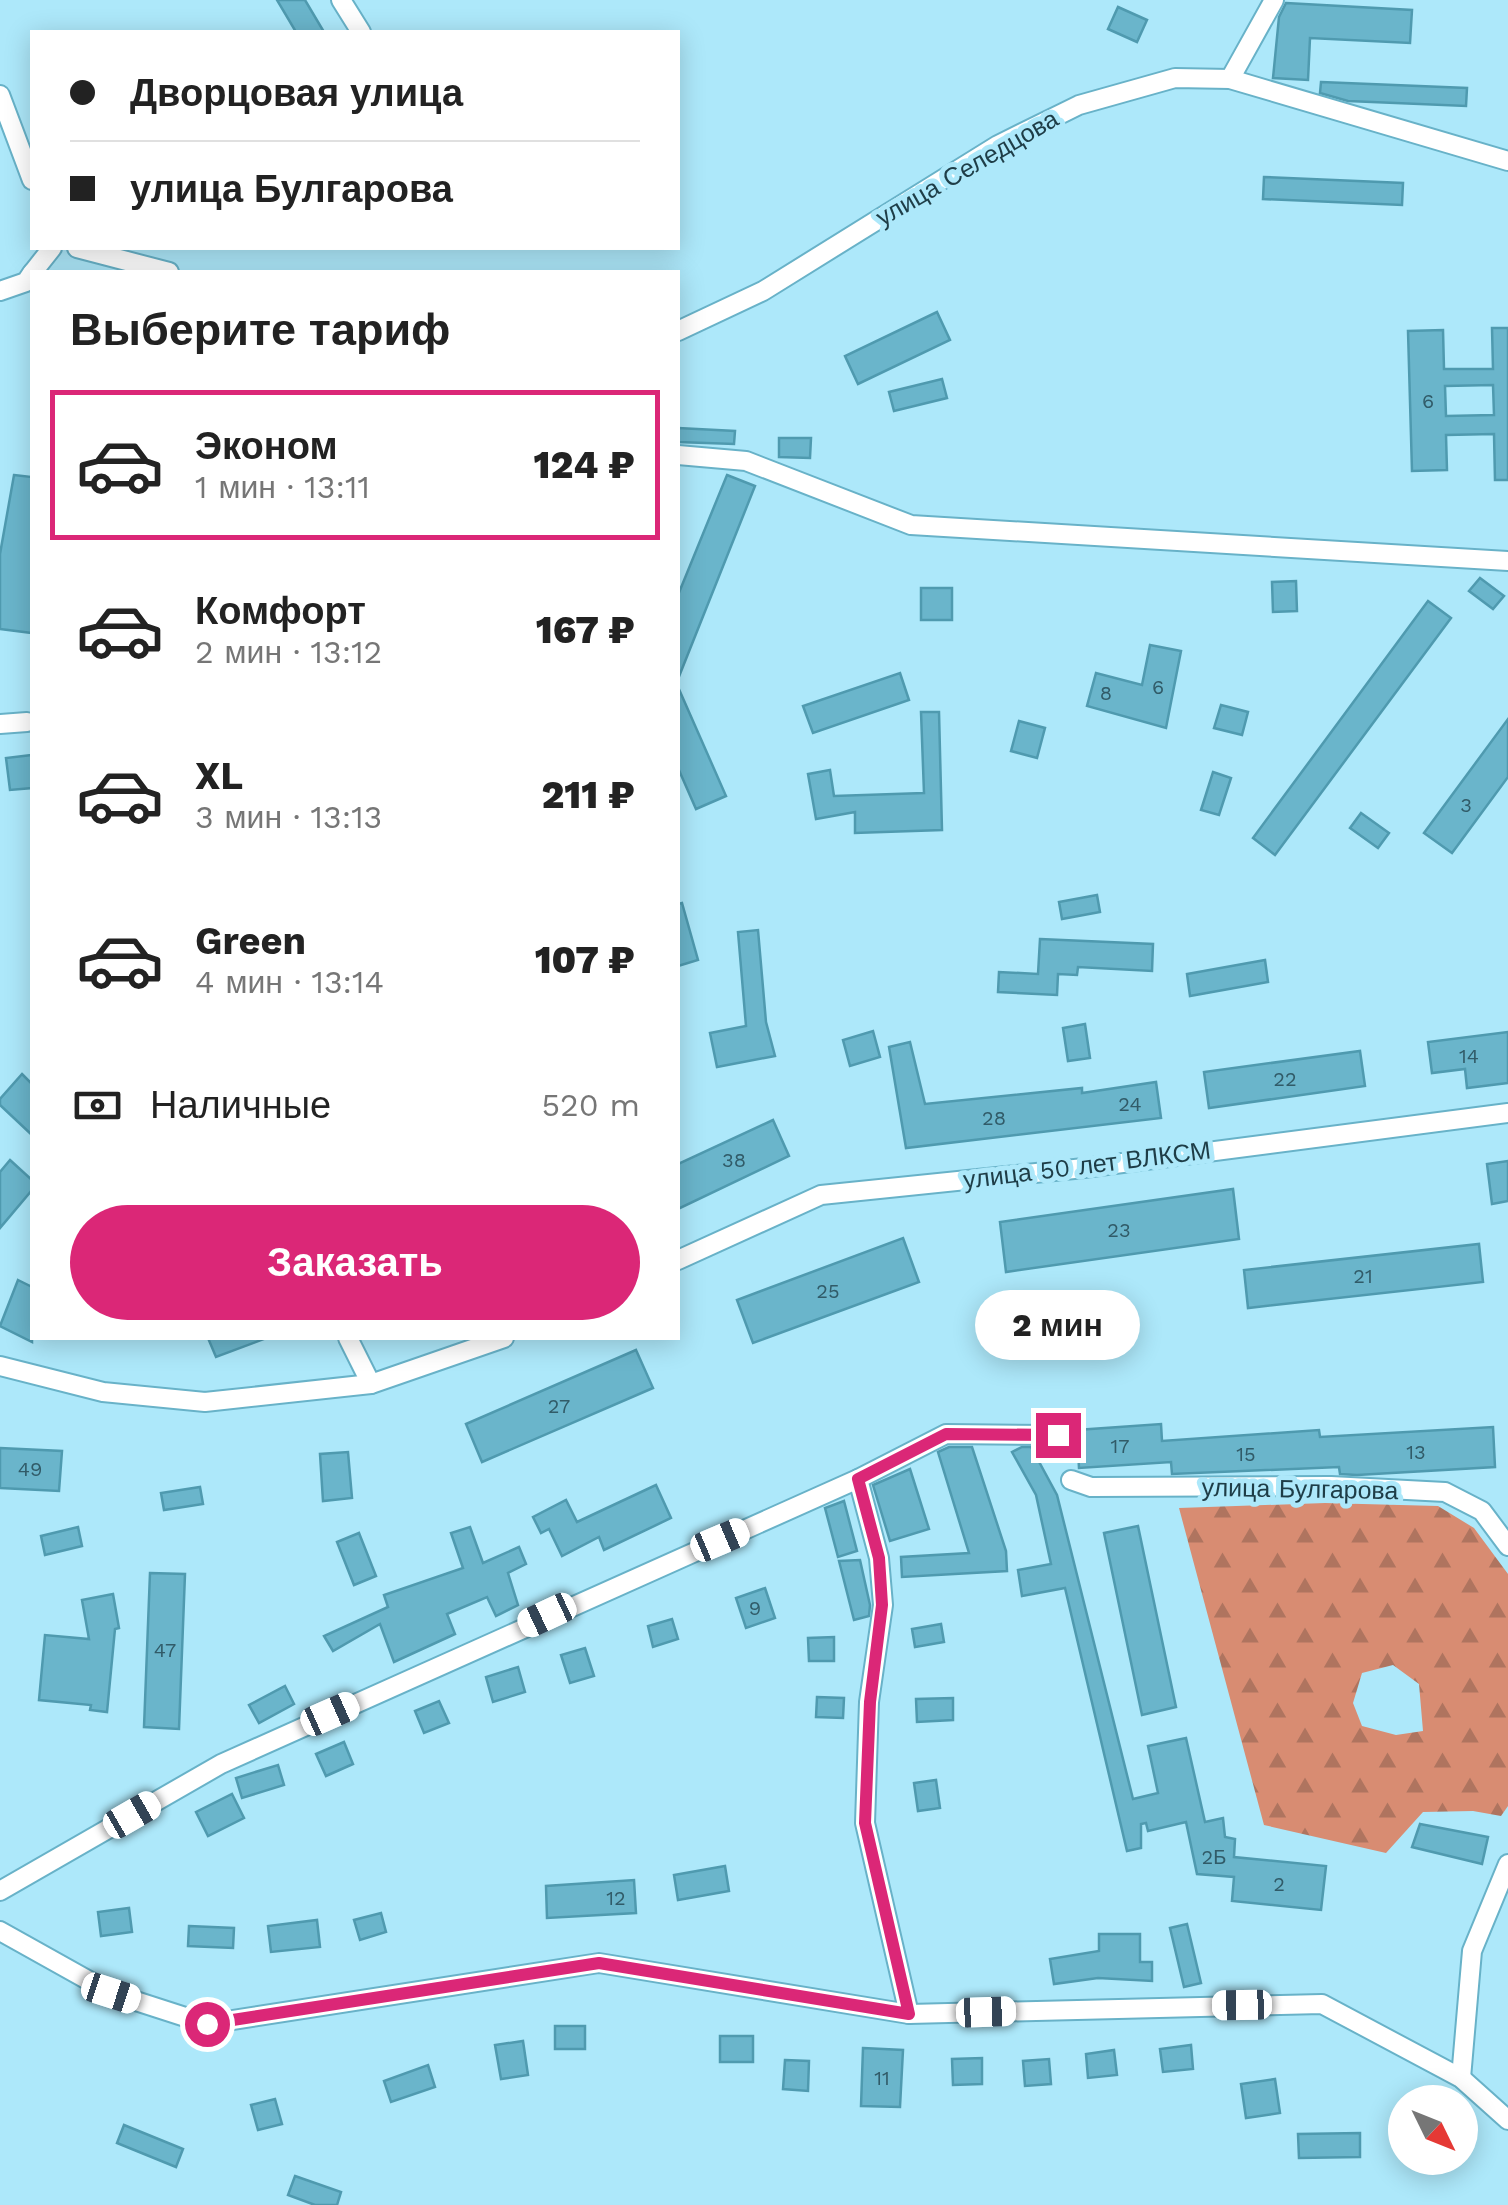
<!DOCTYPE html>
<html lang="ru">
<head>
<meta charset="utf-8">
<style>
	:root { --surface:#fff; --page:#f6f6f6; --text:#222; --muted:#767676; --line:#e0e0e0; --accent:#db2777 }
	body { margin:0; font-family:"Work Sans",sans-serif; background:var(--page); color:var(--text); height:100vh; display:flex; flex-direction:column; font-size:38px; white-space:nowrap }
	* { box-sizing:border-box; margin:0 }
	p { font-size:32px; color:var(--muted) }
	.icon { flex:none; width:55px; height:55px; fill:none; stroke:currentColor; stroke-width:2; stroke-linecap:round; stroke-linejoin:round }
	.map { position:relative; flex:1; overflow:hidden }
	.side { position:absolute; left:30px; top:270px; width:650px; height:1070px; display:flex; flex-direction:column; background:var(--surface); border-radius:0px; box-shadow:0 5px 25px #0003 }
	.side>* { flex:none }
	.banner { position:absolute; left:30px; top:30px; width:650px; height:220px; border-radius:0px; box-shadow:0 5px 25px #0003; display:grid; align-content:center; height:220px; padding:0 40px; background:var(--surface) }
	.needle { width:65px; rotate:133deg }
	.controls { position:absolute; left:1388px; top:2085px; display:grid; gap:20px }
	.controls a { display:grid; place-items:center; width:90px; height:90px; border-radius:50%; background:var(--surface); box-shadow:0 5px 25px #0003; font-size:50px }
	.end { position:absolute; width:45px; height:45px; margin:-22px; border:12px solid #db2777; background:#fff; box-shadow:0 0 0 5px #fff }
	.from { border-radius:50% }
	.bubble { position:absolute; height:70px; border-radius:35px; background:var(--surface); box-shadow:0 5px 25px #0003; font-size:32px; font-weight:800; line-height:70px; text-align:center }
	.car { position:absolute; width:30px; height:60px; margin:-30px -15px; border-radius:12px; box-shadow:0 0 8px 2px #0007; background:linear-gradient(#fff 24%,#345 0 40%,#fff 0 76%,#345 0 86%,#fff 0) }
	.banner b { display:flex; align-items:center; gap:35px; height:95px; font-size:38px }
	.banner b+b { border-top:2px solid var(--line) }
	.banner i { width:25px; height:25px; background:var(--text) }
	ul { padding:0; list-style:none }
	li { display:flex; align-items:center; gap:30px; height:150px; margin:0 20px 15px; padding:0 20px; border:5px solid transparent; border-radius:0px }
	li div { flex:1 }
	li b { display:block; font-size:38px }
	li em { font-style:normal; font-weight:800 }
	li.active { border-color:var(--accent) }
	li>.icon { width:90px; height:90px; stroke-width:1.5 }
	h2 { padding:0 40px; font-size:45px; line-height:120px }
	.pay { display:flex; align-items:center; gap:25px; height:110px; padding:0 40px; font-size:38px }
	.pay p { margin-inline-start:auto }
	.primary-button { display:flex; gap:20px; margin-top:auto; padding:20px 40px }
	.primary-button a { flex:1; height:115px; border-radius:60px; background:var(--accent); color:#fff; font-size:40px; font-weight:800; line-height:115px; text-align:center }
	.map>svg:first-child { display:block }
	.forest { fill:url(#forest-firs); fill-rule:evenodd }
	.building { fill:#6ab5cb; stroke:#4f9aaf; stroke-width:2.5; fill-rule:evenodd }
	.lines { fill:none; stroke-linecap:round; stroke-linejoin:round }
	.minor-casing { stroke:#68b2c8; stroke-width:22 }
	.minor { stroke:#fff; stroke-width:18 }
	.route { stroke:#db2777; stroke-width:12 }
	.labels { text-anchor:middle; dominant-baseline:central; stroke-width:10; stroke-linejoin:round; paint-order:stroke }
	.number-label { font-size:20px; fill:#315b68 }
	.street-label { font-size:25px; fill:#1e3d47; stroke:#ade8fa }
</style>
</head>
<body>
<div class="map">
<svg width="1508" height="2205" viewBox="0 0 1508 2205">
	<defs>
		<pattern id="forest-firs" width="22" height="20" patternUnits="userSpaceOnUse" patternTransform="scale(2.5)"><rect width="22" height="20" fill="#d88c72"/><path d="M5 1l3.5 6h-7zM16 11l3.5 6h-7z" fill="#af745f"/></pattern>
	</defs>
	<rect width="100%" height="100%" fill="#ade8fa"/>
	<path class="forest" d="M1325,1503l113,3 36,22 34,46v232l-7,10 -28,-5 -50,1 -37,41 -122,-28 -85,-317zM1393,1665l26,19 4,47 -27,4 -34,-9 -9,-23 9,-30z"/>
	<g class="building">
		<path d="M277,0h28l19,32h-28z"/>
		<path d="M1286,3l126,7 -2,33 -100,-5 -2,42 -35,-2 6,-61z"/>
		<path d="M1118,7l29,13 -10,22 -29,-13z"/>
		<path d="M1321,82l146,6 -1,18 -118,-5 -28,-8z"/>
		<path d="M1264,177l139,6 -1,22 -139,-6z"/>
		<path d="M937,312l13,28 -92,44 -13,-28z"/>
		<path d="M1492,328h16v152h-13l-1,-46 -48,1 1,35 -35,1 -4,-140 35,-1 1,39h49zM1493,385l1,30 -48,1 -1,-30z"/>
		<path d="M942,379l5,19 -53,13 -5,-19z"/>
		<path d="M678,428l57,3 -1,13 -56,-2z"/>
		<path d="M779,438h32l-1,20 -31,-1z"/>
		<path d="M14,475l18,2v156l-32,-4v-75z"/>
		<path d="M727,475l28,11 -77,193v-84z"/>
		<path d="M1480,578l24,18 -11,13 -24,-18z"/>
		<path d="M1296,581l1,30 -24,1 -1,-30z"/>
		<rect x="921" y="588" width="31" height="32"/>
		<path d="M1428,601l23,17 -176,237 -22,-17z"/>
		<path d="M1150,645l31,6 -15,77 -79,-22 9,-33 46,12z"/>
		<path d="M900,673l9,27 -96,33 -10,-27z"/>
		<path d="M678,687l48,109 -30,13 -18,-41z"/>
		<path d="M1221,705l27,7 -6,23 -28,-7z"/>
		<path d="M921,712h18l3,118 -87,3v-21l-39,7 -8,-45 22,-4 4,26 90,-3z"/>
		<path d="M1508,719v58l-56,76 -28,-20z"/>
		<path d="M1019,721l26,7 -8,30 -26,-7z"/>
		<path d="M32,755v33l-22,2 -4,-32z"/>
		<path d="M1213,772l18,6 -12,37 -18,-5z"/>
		<path d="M1361,813l28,20 -11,15 -28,-20z"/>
		<path d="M1097,895l3,17 -38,7 -3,-17z"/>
		<path d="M682,903l16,57 -20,6v-62z"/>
		<path d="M758,930l8,92 9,34 -58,11 -7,-34 36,-7 -8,-94z"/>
		<path d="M1040,939l113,5 -1,27 -74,-4 -1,8 -19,-1 -1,21 -59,-3 1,-20 39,2z"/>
		<path d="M1265,960l3,22 -78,14 -3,-22z"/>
		<path d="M1085,1024l5,34 -22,3 -5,-33z"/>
		<path d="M873,1031l7,26 -30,9 -7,-26z"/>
		<path d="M1508,1032v51l-41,5 -2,-19 -33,4 -4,-31z"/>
		<path d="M910,1042l15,62 157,-16v5l74,-11 5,36 -255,30 -17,-101z"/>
		<path d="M1360,1051l5,35 -156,22 -5,-36z"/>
		<path d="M22,1074l10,10v51l-32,-30v-6z"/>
		<path d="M773,1120l16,36 -111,53v-45z"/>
		<path d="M10,1160l22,20v10l-32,38v-56z"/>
		<path d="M1508,1161v40l-16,3 -5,-40z"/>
		<path d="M1233,1189l6,50 -233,33 -6,-50z"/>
		<path d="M903,1238l16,44 -166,61 -16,-43z"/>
		<path d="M1479,1244l4,38 -235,26 -4,-38z"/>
		<path d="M18,1280l14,7v55l-32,-16z"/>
		<path d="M208,1338h56v1l-48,18z"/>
		<path d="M636,1350l17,38 -171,74 -16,-38z"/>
		<path d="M1161,1424l1,17 157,-11 1,7 173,-10 2,40 -138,8 -17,-1 -1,-7 -167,7 -1,-12 -92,6 -2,-38z"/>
		<path d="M949,1447h23l34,104 1,20 -105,6 -1,-20 68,-4 -31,-101z"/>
		<path d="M1022,1447h9l26,48 76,304 25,-6 -10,-47 38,-8 19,84 18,-4 2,19 10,2 -1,18 92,9 -5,44 -89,-9 2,-24 -37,-3 -11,-52 -38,9 -2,-8 -5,1v24l-14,3 -62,-263 -43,8 -4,-26 33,-6 -15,-69 -24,-43z"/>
		<path d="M0,1448l62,3 -3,40 -59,-3z"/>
		<path d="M348,1452l4,46 -29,3 -3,-47z"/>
		<path d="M910,1469l19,60 -39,12 -17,-56z"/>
		<path d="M656,1485l15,33 -67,32 -5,-13 -37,19 -13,-27 -8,4 -8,-16 33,-17 11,22z"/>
		<path d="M200,1487l3,17 -39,6 -3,-17z"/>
		<path d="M844,1501l13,50 -19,6 -13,-49z"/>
		<path d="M1138,1526l38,181 -34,8 -38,-182z"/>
		<path d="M78,1527l4,19 -37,9 -4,-19z"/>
		<path d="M470,1527l13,36 36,-16 7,17 -18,9 10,32 -22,11 -9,-19 -40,17 8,20 -61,28 -14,-38 -47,27 -9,-15 64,-29 -4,-12 79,-27 -12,-35z"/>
		<path d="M359,1533l17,43 -22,9 -17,-43z"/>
		<path d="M860,1560l10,45 -1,11 -15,4 -15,-59z"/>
		<path d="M150,1573l35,1 -6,155 -35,-2z"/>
		<path d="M765,1588l10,30 -29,10 -10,-30z"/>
		<path d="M113,1594l6,34 -4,1 -8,83 -17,-2 1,-5 -52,-5 6,-65 44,4 -7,-39z"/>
		<path d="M672,1619l6,20 -25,8 -5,-21z"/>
		<path d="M941,1624l3,18 -29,5 -3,-18z"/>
		<path d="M834,1637v24h-25l-1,-23z"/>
		<path d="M585,1648l9,28 -24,7 -9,-28z"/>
		<path d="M518,1667l7,25 -32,10 -7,-25z"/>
		<path d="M285,1686l9,18 -35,19 -10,-18z"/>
		<path d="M817,1697l27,1 -1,20 -27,-1z"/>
		<path d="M953,1698v22l-36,2 -1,-23z"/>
		<path d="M439,1701l10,22 -25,10 -9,-22z"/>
		<path d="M344,1742l9,22 -27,12 -10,-22z"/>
		<path d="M278,1765l6,20 -42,13 -6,-20z"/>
		<path d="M936,1780l4,28 -22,3 -4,-28z"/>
		<path d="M232,1794l12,24 -36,18 -12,-24z"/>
		<path d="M1420,1824l68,13 -6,27 -70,-17z"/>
		<path d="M725,1866l4,25 -51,9 -4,-25z"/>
		<path d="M634,1880l2,33 -89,5 -1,-32z"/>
		<path d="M129,1908l3,24 -31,4 -3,-24z"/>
		<path d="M381,1913l5,19 -26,8 -6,-20z"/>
		<path d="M317,1920l3,27 -49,5 -3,-26z"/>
		<path d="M1187,1924l14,59 -17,4 -14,-59z"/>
		<path d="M189,1926l45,2 -1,20 -45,-2z"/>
		<path d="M1099,1934h41v28h12v19l-54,-3 -44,6 -4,-25 49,-8z"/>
		<rect x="555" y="2026" width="30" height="23"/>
		<rect x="720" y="2036" width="33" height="26"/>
		<path d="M523,2041l5,34 -27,4 -6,-34z"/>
		<path d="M1191,2045l2,24 -30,3 -3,-23z"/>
		<path d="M863,2048l40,2 -3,57 -39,-1z"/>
		<path d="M1114,2050l3,25 -29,3 -2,-24z"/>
		<path d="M982,2058v26l-29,1 -1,-26z"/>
		<path d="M1049,2059l2,25 -26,2 -2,-25z"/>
		<path d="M785,2060l24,1 -1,30 -25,-2z"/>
		<path d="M428,2065l7,22 -44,15 -7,-21z"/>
		<path d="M1275,2079l5,34 -34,5 -5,-34z"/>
		<path d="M275,2099l7,25 -24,6 -7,-25z"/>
		<path d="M124,2125l59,24 -7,18 -59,-24z"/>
		<path d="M1360,2133v24l-61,1 -1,-24z"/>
		<path d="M295,2176l46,16 -4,13h-22l-27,-10z"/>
	</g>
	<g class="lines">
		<g class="minor-casing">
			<g id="minor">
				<path d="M341,0l20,32"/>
				<path d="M1230,79l44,-79"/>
				<path d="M0,95l32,85"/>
				<path d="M77,248l92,24"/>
				<path d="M33,272l19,-24"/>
				<path d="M0,291l26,-9 6,-9"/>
				<path d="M678,331l85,-40 235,-146 81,-40 96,-27 55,1 278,82"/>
				<path d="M678,455l68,6 165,64 597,36"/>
				<path d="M0,724l27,-2"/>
				<path d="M678,1260l143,-65 263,-27 424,-55"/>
				<path d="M348,1338l23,46"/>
				<path d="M0,1366l103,26 102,10 166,-18 133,-46"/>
				<path d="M1071,1480l20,7 240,-1 114,6 37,19 26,35"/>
				<path d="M0,1891l221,-127 637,-285"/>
				<path d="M0,1931l111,62 96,31 392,-61 310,51 413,-10 139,74 47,42"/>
				<path d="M909,2014l-44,-191 4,-121 14,-97 -4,-47 -21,-79 88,-45 111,1"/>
				<path d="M1461,2078l11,-127 36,-87"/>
			</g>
		</g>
		<use href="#minor" class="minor"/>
	</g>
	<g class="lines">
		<path class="route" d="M207,2024l392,-61 310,51 -44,-191 5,-121 12,-97 -3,-47 -21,-79 88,-45 112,1"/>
	</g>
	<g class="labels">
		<g class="number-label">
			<text x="1428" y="401">6</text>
			<text x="1158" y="687">6</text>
			<text x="1106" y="693">8</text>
			<text x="1466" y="805">3</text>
			<text x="1469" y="1056">14</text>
			<text x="1285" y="1079">22</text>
			<text x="1130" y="1104">24</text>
			<text x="994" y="1118">28</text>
			<text x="734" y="1160">38</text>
			<text x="1119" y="1230">23</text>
			<text x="1363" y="1276">21</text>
			<text x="828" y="1291">25</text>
			<text x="559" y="1406">27</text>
			<text x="1120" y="1446">17</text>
			<text x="1416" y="1452">13</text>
			<text x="1246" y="1454">15</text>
			<text x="30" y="1469">49</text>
			<text x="755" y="1608">9</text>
			<text x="165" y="1650">47</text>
			<text x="1214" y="1857">2Б</text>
			<text x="1279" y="1884">2</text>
			<text x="616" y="1898">12</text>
			<text x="882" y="2078">11</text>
		</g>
		<g class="street-label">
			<text transform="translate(967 168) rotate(-30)">улица Селедцова</text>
			<text transform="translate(1087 1165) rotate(-7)">улица 50 лет ВЛКСМ</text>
			<text transform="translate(1300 1489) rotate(1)">улица Булгарова</text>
		</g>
	</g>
</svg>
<div class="controls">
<a><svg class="needle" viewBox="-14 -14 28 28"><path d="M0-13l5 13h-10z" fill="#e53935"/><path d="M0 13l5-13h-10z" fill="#767676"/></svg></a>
</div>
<i class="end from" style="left:207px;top:2024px"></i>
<i class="end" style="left:1058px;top:1435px"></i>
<div class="bubble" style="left:975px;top:1290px;width:165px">2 мин</div>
<i class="car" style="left:720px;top:1540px;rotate:67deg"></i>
<i class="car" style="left:547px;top:1615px;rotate:245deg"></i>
<i class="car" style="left:330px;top:1714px;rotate:66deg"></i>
<i class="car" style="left:132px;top:1815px;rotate:60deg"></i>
<i class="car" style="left:111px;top:1993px;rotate:108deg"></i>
<i class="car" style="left:1242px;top:2005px;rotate:269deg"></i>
<i class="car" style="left:986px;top:2012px;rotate:88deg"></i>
<div class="banner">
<b><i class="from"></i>Дворцовая улица</b>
<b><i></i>улица Булгарова</b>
</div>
<section class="side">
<h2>Выберите тариф</h2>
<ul>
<li class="active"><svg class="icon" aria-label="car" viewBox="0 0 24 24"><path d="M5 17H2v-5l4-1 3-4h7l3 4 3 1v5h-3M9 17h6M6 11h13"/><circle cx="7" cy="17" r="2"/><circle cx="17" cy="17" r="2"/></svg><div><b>Эконом</b><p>1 мин · 13:11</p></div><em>124 ₽</em></li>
<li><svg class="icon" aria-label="car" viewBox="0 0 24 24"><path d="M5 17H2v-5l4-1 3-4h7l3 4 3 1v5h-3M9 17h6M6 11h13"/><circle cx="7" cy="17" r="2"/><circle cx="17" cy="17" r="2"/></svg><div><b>Комфорт</b><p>2 мин · 13:12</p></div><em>167 ₽</em></li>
<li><svg class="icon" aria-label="car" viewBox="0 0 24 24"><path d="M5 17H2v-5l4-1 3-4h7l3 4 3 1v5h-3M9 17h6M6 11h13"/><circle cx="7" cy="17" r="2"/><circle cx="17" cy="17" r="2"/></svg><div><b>XL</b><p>3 мин · 13:13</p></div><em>211 ₽</em></li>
<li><svg class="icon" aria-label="car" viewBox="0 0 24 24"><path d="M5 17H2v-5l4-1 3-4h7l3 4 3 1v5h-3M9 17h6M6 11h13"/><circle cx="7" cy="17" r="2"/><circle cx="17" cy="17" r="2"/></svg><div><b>Green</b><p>4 мин · 13:14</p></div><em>107 ₽</em></li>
</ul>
<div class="pay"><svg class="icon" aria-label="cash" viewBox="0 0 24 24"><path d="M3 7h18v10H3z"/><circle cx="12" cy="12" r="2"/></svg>Наличные<p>520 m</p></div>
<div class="primary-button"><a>Заказать</a></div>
</section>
</div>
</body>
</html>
